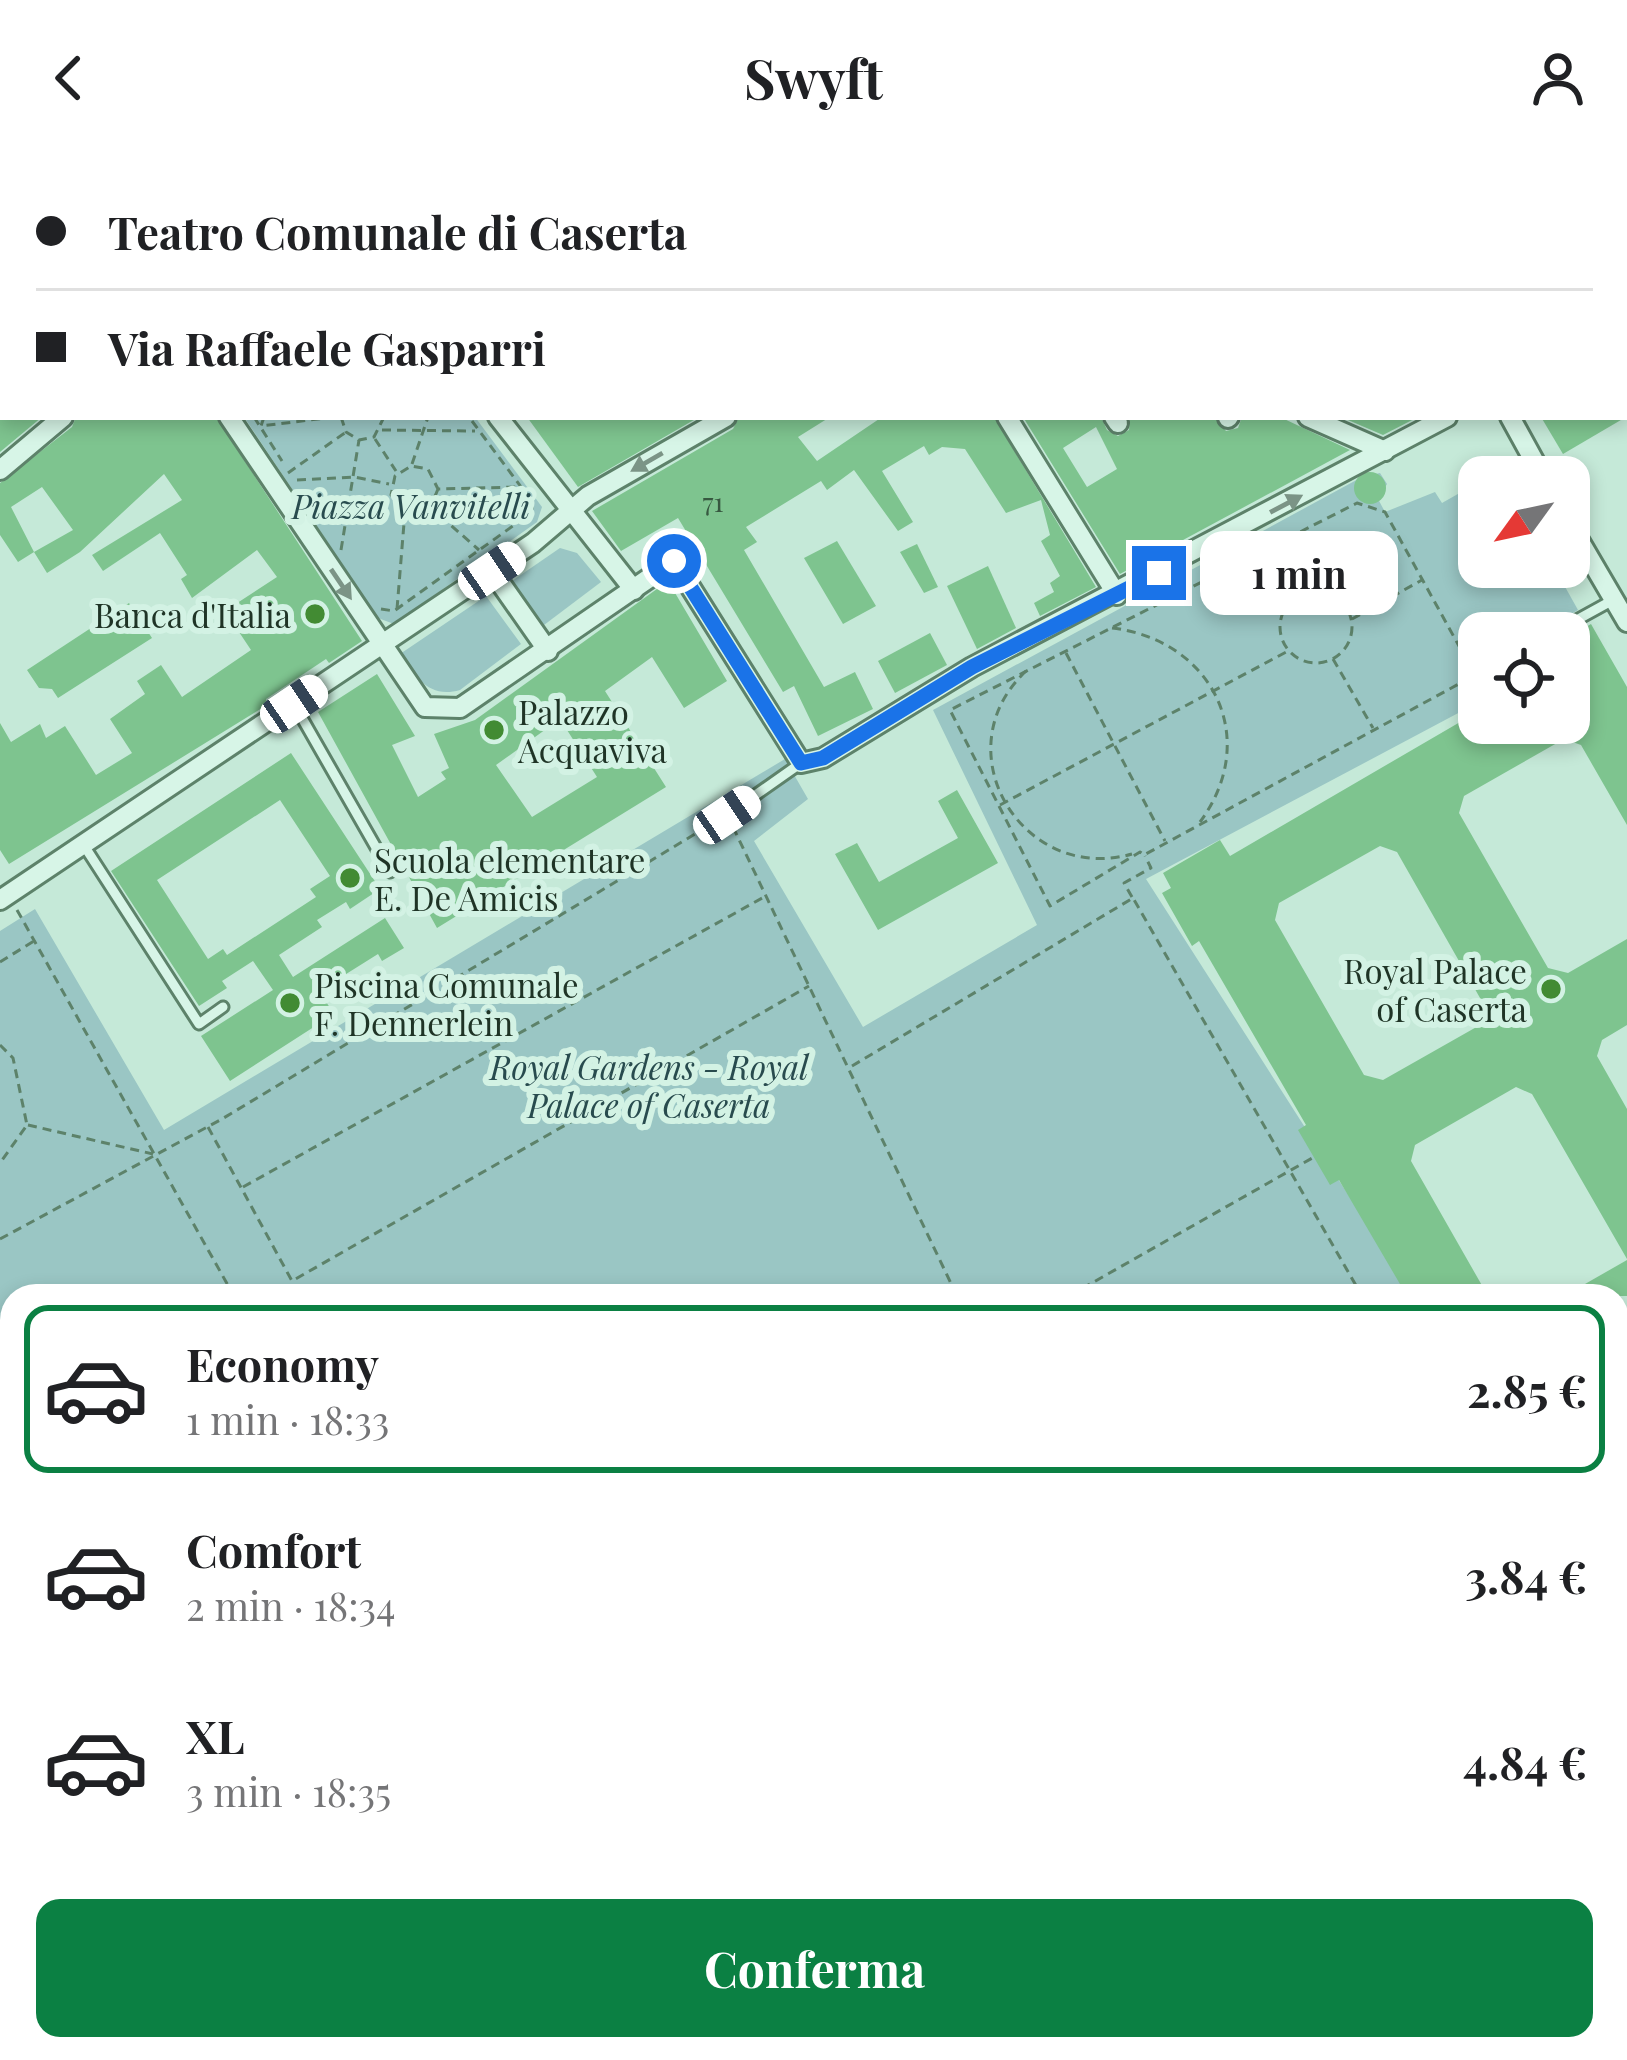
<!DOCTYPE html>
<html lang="it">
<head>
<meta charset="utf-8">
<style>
	:root { --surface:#fff; --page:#f6f6f6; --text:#202124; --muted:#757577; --line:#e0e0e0; --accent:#0b8043 }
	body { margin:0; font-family:"Playfair Display",serif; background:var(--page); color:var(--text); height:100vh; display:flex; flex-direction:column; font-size:45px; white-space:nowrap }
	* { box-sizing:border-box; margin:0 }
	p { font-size:39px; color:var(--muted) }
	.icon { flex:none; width:66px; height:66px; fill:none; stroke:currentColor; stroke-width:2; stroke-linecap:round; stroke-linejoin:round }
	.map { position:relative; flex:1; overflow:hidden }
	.panel { position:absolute; left:0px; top:1128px; width:1629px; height:777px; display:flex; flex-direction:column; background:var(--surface); border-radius:36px 36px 0 0; box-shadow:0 6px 18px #0003 }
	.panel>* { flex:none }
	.hud { position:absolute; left:0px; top:0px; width:1629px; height:264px; box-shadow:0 6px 18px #0003; display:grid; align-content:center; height:264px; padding:0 36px; background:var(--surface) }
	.needle { width:78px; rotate:237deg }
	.tools { position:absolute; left:1458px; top:300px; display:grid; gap:24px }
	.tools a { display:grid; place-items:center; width:132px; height:132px; border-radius:24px; background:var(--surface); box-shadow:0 6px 18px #0003; font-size:60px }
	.end { position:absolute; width:54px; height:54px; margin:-27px; border:15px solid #1a73e8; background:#fff; box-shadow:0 0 0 6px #fff }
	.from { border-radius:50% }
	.bubble { position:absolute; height:84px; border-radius:24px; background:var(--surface); box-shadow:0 6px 18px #0003; font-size:39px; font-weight:700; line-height:84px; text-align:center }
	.car { position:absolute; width:36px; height:72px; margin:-36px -18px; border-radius:15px; box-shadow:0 0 9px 3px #0007; background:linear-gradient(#fff 24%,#345 0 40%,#fff 0 76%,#345 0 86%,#fff 0) }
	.hud b { display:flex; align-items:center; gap:42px; height:114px; font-size:45px }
	.hud b+b { border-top:3px solid var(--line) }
	.hud i { width:30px; height:30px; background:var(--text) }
	ul { padding:21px 0 0; list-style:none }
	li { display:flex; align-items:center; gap:36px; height:168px; margin:0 24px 18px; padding:0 12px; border:6px solid transparent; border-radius:24px }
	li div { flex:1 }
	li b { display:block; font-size:45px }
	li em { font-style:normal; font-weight:700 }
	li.selected { border-color:var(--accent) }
	li>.icon { width:108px; height:108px; stroke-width:1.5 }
	.cta { display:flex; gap:24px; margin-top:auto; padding:24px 36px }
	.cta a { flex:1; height:138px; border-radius:24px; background:var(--accent); color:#fff; font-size:48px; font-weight:700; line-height:138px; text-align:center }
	header { display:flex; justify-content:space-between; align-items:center; height:156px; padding:0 36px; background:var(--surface); font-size:54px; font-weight:700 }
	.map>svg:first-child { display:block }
	.green { fill:#9ac6c4 }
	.building { fill:#7ec48f; fill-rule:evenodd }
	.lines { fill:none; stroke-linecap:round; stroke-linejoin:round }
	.lane-casing { stroke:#5d826a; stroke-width:15 }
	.street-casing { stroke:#5d826a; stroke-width:24 }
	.path { stroke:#5d826a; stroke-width:3; stroke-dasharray:9 6; stroke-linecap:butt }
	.lane { stroke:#d7f5e7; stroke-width:9 }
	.street { stroke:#d7f5e7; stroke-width:18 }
	.oneway { fill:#7b9486 }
	.route { stroke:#1a73e8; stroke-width:15 }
	.poi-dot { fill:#428b33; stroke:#d3f2e4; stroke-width:4.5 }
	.labels { text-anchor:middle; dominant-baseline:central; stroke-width:12; stroke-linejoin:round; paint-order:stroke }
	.number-label { font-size:27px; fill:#375840 }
	.park-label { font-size:33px; font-style:italic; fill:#284b4e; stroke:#d3f2e4 }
	.poi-label { font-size:33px; fill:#1f3426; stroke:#d3f2e4; text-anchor:start }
</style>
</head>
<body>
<header><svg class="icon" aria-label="back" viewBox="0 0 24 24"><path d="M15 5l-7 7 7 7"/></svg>Swyft<svg class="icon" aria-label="person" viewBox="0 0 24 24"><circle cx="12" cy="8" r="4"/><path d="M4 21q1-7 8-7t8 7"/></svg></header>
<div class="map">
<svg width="1627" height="1904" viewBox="0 0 1627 1904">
	<rect width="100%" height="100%" fill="#c5e9d8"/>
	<g class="green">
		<path d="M244,261h231l67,90 -5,15 -143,102 -16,-6z"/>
		<path d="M1380,317l7,11 -9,15 7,13 50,-20 7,11 37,-21v85h75l24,43 -40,23h-59v69l-333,177 267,417h-1401v753h1418l6,11h-1436v-1129l35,-22 129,221 621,-371 23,40 -54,42 109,186 174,-102 -104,-215 429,-233z"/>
		<path d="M560,392l17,5 24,29 -57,43 -32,-44z"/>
		<path d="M486,440l35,48 -61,46c-31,9 -44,-13 -60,-36z"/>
		<path d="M1627,1809v95h-118l-7,-11h115v-78z"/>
	</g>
	<g class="building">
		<path d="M0,261h42l-42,35z"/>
		<path d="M76,261h140l146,224 -33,22 -3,-4 -60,40 1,6 -258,159 -9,-14v-127l11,19 29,-18 6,14 19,-12 31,49 36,-22 -22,-34 35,-25 -8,-13 24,-16 21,32 69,-47 -26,-39 52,-34 -20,-27 -65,48 -11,-19 6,-4 -27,-42 -57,38 -11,-16 90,-55 -18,-26 -84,78 -33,21 -13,-21 -16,10 -18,-27v-52l72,-56zM42,331l31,43 -39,22 -23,-45z"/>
		<path d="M527,261h172l-121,70z"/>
		<path d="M739,261h91l-32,20 19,24 65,-44h112l102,170 -56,29 -6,-13 20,-11 -4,-9 10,-7 -19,-35 9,-6 -9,-35 -35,13 -41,-64 -23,-2 -13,8 -5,-9 -42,25 31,51 -15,9 -44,-61 -27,20 -6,-9 -75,46 11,15 -13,8 80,137 31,-15 18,37 -55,27 -24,-50 -11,6 -105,-174 -57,33 -29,-40 141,-82z"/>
		<path d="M1023,261h78l6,13 11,6 11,-6 1,-13h85l11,14 12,-3 4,-11h38l70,33 -230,124zM1096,271l21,42 -30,18 -24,-39z"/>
		<path d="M1341,261h77l-35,18z"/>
		<path d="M1541,261h85l-63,37z"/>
		<circle cx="1370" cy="332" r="16"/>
		<path d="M837,385l39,65 -33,18 -39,-66z"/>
		<path d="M917,388l21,43 -14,6 -24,-41z"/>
		<path d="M988,410l28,62 -39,21 -30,-63z"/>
		<path d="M668,425l59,100 -43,27 -32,-51 -47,34 61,96 -229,141 -119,-216 59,-38 38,62 -23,9 26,52 28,-18 -5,-7 8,-4 -15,-34 41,-14zM560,563l37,58 -65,40 -36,-52z"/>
		<path d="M129,447l23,35 -94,60 -6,-9 -13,-1 -12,-18z"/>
		<path d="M1591,468l36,63v138l-46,-80 -17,-6 -100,57 -5,17 89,155 20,5 59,-34v86l-25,15 -5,16 30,53v150l-95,-165 -16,-7 -101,58 -4,16 77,135h-81l-68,-116 -9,5 -32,-55 8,-5 -107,-184 -7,5 -30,-53 9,-5 -8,-15 57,-33 10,16 249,-145v12h90v-86zM1380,690l17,6 87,153 -4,20 -97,55 -19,-5 -89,-155 4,-17z"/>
		<path d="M930,477l17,32 -52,28 -17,-32z"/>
		<path d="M291,597l89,136 -30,20 -4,-7 -29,18 5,7 -43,28 14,22 92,-59 19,30 -22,13 -4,-7 -59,37 15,23 -104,67 -29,-45 72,-46 -20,-29 -31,20 5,7 -28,18 -88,-135zM280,644l50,76 -20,13 6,8 -89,58 -4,-6 -15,10 -51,-79z"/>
		<path d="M957,634l41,73 -120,67 -43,-76 22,-11 22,39 79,-44 -20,-37z"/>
		<path d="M1627,1104v36h-63z"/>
	</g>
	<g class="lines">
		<g class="lane-casing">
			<g id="lane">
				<path d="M1553,477l60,-33"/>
				<path d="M294,548l96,168"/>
				<path d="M727,659l74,-52"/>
				<path d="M83,688l116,180 24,-17"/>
			</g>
		</g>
		<g class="street-casing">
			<g id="street">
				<path d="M304,0l2,3"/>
				<path d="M675,0l2,3"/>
				<path d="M1170,0l2,3"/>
				<path d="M1359,0l2,3"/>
				<path d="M364,3l3,-3"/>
				<path d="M1147,3l5,-3"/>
				<path d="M229,261l196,290 35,1 214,-147 127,202 22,-5 149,-91 475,-250"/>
				<path d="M498,261l136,173"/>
				<path d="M1007,261l110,178"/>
				<path d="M1114,261l4,6"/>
				<path d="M1308,261l77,34"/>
				<path d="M1510,261l33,60"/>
				<path d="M1228,262l1,-1"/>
				<path d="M0,314l63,-53"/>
				<path d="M1569,367l58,99"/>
				<path d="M492,415l56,80"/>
				<path d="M0,744l533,-357 55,-47 138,-79"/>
			</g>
		</g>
		<g class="path">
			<path d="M577,3l4,-3"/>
			<path d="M1626,167h1"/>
			<path d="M254,261l28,44"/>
			<path d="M264,261l-3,9 73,-9"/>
			<path d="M341,261l5,15 13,8 15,-3 10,-20"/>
			<path d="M382,274l93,1"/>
			<path d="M375,283l21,32"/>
			<path d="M412,308l16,-47"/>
			<path d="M288,317l58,-41"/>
			<path d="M297,324l57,-3 35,7"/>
			<path d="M438,333c-6,16 -13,22 -30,22l-17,-16 4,-19 16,-10 17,3 10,20 81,-2"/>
			<path d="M429,350l50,44"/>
			<path d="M1268,390l27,49"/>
			<path d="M341,394l18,-110"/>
			<circle cx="1316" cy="471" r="36"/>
			<path d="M381,453l13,2 137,-98 2,-10 -64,-86"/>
			<path d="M397,453l8,-98"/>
			<path d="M1352,463l70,-39"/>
			<path d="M1112,472c100,12 150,110 88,194"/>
			<path d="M1066,497l99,188"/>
			<path d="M1333,503l40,69"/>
			<path d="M1026,515c-85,80 -3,214 106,183"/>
			<path d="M1475,519l-90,-163 -28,-9 -407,207 100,196 90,-54 4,3 335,-182"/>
			<path d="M1000,649l288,-154"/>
			<path d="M733,671l224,469"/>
			<path d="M1132,741l-8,-14 27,-15 -6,-12"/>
			<path d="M17,754l217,386"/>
			<path d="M0,806l34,-21"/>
			<path d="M0,889l13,13 14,67 -27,38"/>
			<path d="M852,910l281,-168 229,398"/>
			<path d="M28,969l125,29"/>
			<path d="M208,971l84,154 517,-295"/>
			<path d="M243,1031l521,-290"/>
			<path d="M0,1083l222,-120 493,-297"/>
			<path d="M1069,1140l245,-139"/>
			<path d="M0,1385l12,3"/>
			<path d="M0,1747l12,-7"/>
			<path d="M657,1893l6,11"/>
			<path d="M752,1893h4"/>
			<path d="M1350,1893l6,11"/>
			<path d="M326,1904l3,-11"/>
			<path d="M978,1904l17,-11"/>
			<path d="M1022,1904l2,-11"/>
			<path d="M1279,1904l2,-11"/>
		</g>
		<use href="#lane" class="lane"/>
		<use href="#street" class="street"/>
	</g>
	<defs><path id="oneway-solid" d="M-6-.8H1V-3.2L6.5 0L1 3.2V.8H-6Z" transform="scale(3)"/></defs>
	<g class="oneway">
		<use href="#oneway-solid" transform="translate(647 306) rotate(150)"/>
		<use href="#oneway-solid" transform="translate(1286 348) rotate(-28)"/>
		<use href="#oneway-solid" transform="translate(341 428) rotate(56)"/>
	</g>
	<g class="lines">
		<path class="route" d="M674,405l127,202 22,-5 149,-91 187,-94"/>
	</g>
	<g class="poi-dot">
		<circle cx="315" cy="458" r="12"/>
		<circle cx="494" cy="574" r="12"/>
		<circle cx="350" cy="722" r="12"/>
		<circle cx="1551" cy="833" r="12"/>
		<circle cx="290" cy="847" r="12"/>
	</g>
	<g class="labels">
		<g class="number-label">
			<text x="713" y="345">71</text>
		</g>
		<g class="park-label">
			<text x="411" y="349">Piazza Vanvitelli</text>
			<text x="649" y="910">Royal Gardens - Royal<tspan x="649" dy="38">Palace of Caserta</tspan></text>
		</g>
		<g class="poi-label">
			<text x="291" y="458" text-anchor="end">Banca d'Italia</text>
			<text x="518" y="555">Palazzo<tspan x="518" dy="38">Acquaviva</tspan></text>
			<text x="374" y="703">Scuola elementare<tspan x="374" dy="38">E. De Amicis</tspan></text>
			<text x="1527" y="814" text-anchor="end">Royal Palace<tspan x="1527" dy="38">of Caserta</tspan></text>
			<text x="314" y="828">Piscina Comunale<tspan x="314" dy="38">F. Dennerlein</tspan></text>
		</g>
	</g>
</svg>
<div class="tools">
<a><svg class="needle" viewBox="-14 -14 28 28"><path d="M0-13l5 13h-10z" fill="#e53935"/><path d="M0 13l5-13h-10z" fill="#757577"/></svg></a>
<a><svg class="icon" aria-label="locate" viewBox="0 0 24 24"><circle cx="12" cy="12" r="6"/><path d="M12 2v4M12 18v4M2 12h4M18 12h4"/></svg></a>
</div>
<i class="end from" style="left:674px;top:405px"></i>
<i class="end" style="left:1159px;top:417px"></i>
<div class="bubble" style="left:1200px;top:375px;width:198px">1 min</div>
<i class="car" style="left:492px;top:415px;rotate:56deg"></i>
<i class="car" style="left:294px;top:548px;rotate:56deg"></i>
<i class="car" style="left:727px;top:659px;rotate:56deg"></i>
<div class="hud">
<b><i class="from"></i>Teatro Comunale di Caserta</b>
<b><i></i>Via Raffaele Gasparri</b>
</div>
<section class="panel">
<ul>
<li class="selected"><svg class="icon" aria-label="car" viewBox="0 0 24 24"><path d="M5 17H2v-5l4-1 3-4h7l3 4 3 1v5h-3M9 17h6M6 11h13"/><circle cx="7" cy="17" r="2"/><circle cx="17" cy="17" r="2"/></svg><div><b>Economy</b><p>1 min · 18:33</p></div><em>2.85 €</em></li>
<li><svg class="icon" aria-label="car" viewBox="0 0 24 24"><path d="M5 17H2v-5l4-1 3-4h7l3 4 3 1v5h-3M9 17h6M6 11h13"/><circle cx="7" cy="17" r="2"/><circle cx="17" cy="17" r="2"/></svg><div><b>Comfort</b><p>2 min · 18:34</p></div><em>3.84 €</em></li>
<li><svg class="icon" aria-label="car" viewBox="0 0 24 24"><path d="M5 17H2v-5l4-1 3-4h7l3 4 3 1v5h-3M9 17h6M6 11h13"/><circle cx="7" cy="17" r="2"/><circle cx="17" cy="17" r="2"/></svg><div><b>XL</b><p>3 min · 18:35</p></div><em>4.84 €</em></li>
</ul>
<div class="cta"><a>Conferma</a></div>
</section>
</div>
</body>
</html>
